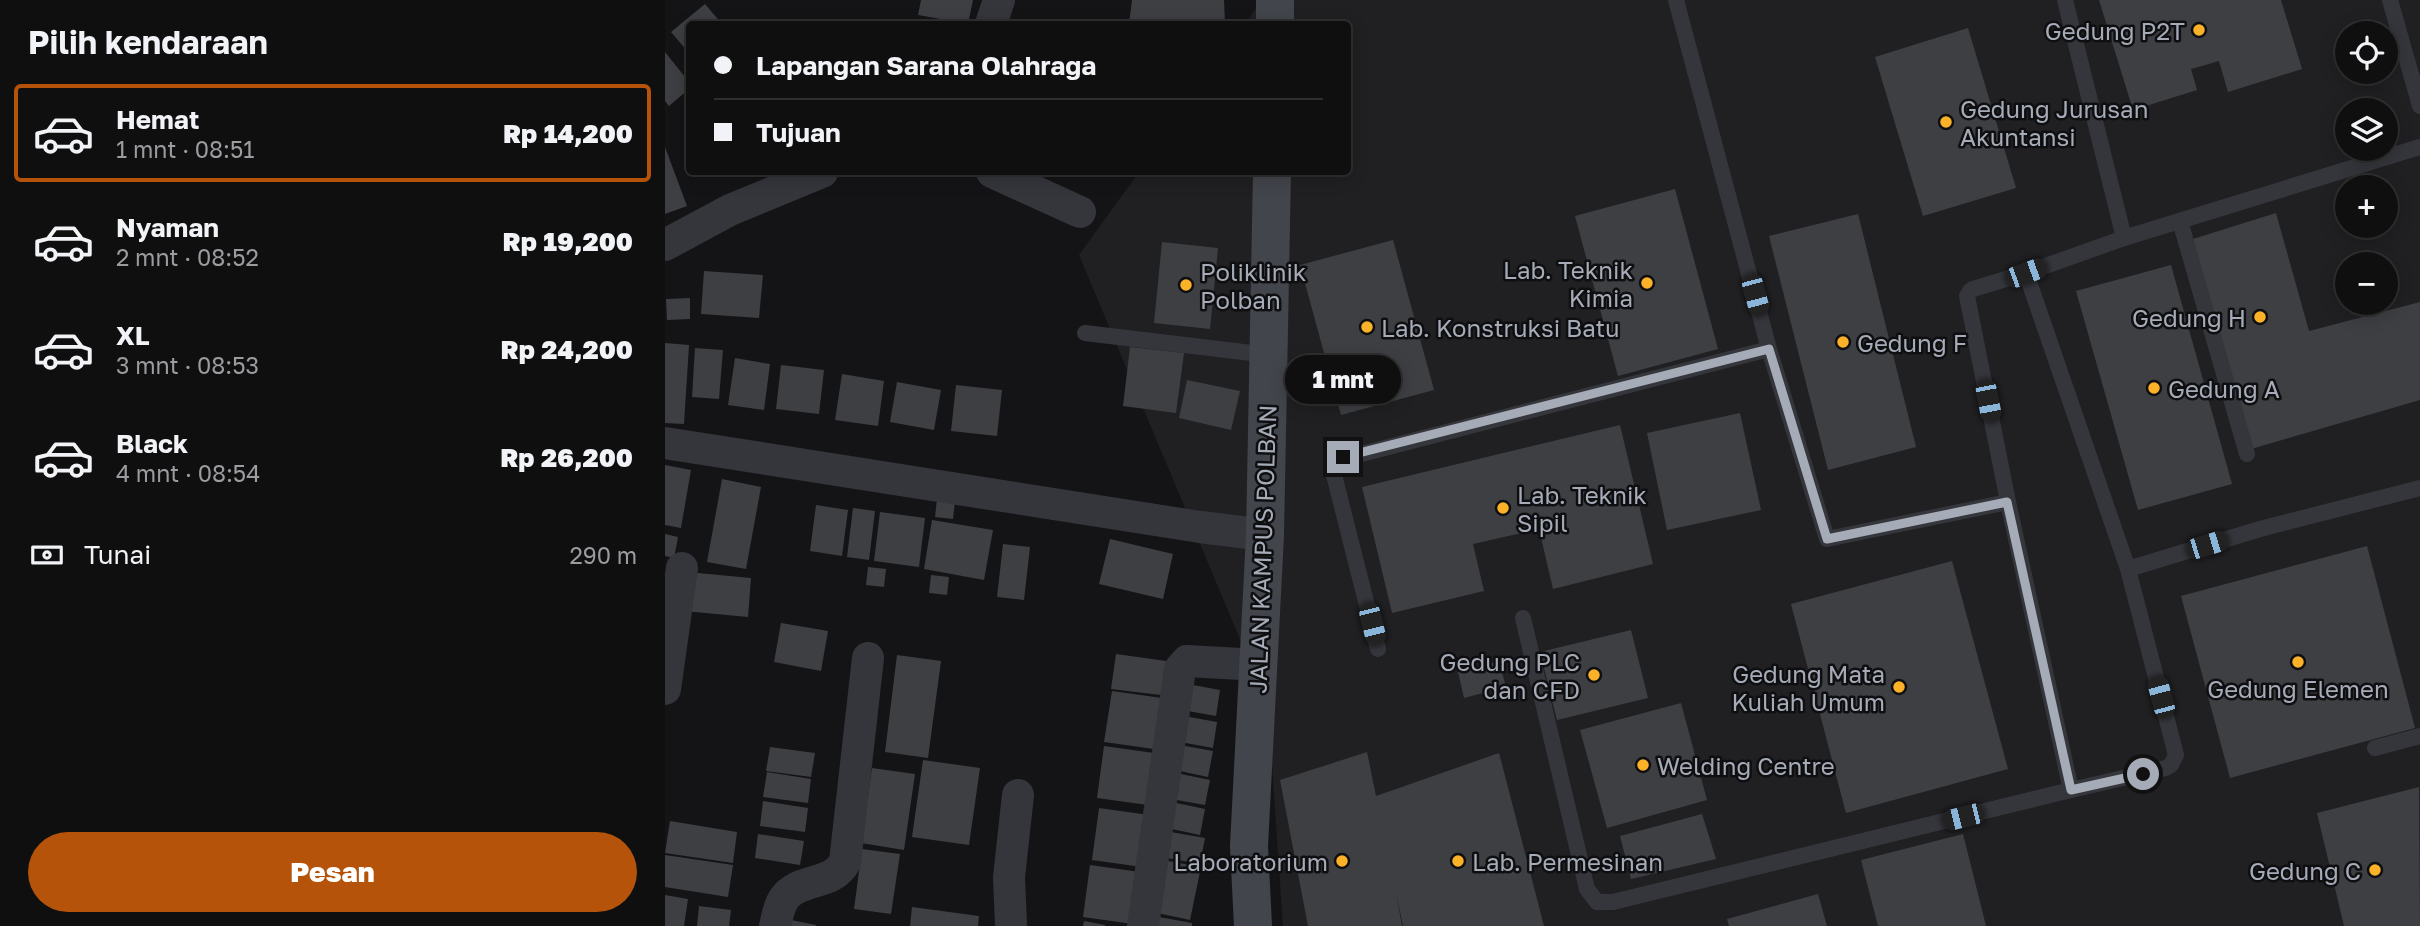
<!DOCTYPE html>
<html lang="id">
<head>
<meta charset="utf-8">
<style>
	:root { --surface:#0f0f10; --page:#181819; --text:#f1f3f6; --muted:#9b9c9f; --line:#2f2f30; --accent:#b45309 }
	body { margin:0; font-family:"Golos Text",sans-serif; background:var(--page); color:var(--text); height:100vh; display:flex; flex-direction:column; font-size:26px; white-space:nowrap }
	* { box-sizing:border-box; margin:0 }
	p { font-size:23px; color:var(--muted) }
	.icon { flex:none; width:38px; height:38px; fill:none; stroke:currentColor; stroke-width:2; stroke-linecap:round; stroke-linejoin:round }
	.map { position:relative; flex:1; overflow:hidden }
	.drawer { display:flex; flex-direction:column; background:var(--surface); width:665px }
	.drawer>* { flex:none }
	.guide { position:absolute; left:21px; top:21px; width:665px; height:154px; border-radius:7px; box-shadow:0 4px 18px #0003,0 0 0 2px var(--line); display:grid; align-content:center; height:154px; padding:0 28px; background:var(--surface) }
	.fabs { position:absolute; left:1670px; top:21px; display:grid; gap:14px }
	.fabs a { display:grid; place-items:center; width:63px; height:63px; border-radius:50%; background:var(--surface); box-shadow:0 4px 18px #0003,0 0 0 2px var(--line); font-size:35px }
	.end { position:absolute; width:32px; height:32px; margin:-16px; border:9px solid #a5abb7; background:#111; box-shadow:0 0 0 4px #111 }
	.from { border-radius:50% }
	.bubble { position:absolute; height:49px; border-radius:24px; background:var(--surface); box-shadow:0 4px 18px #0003,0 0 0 2px var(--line); font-size:23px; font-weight:800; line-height:49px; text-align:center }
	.car { position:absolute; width:21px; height:42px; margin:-21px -10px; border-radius:9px; box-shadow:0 0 5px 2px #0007; background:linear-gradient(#222 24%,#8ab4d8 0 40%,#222 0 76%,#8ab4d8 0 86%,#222 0) }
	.guide b { display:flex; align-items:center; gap:24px; height:66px; font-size:26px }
	.guide b+b { border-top:2px solid var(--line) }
	.guide i { width:18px; height:18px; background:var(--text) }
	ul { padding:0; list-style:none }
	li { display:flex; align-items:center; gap:21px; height:98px; margin:0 14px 10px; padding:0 14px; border:4px solid transparent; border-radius:7px }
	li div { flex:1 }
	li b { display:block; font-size:26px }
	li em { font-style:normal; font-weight:800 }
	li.selected { border-color:var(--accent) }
	li>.icon { width:63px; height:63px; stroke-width:1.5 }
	h2 { padding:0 28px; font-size:32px; line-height:84px }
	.pay { display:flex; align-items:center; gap:18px; height:77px; padding:0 28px; font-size:26px }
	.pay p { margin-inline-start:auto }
	.action { display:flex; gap:14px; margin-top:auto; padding:14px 28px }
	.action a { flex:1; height:80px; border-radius:42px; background:var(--accent); color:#fff; font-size:28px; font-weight:800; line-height:80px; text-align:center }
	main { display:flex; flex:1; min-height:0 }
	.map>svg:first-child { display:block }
	.built { fill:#202023; fill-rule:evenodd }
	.building { fill:#3e3f43 }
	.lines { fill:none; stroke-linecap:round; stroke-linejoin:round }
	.lane { stroke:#35363c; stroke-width:16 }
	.street { stroke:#35363c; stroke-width:32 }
	.secondary { stroke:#43454c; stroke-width:38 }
	.route { stroke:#a5abb7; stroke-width:9 }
	.poi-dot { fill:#fbb228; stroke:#0f0f11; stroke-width:2.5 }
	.labels { text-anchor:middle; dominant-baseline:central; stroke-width:5; stroke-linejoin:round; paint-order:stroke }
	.poi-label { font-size:24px; fill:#a5abb7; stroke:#0f0f11; text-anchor:start }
	.street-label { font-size:24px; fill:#a5abb7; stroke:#0f0f11 }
</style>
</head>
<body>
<main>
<section class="drawer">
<h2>Pilih kendaraan</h2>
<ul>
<li class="selected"><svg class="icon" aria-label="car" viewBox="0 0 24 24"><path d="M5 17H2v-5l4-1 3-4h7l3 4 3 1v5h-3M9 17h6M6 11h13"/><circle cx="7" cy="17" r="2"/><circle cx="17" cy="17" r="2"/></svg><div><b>Hemat</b><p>1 mnt · 08:51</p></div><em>Rp 14,200</em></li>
<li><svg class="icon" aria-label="car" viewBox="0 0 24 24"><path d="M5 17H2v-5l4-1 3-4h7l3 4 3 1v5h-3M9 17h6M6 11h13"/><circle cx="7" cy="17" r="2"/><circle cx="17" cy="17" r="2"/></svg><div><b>Nyaman</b><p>2 mnt · 08:52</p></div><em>Rp 19,200</em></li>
<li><svg class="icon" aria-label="car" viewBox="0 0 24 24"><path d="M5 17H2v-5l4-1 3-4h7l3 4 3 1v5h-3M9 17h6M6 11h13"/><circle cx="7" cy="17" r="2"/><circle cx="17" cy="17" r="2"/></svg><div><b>XL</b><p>3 mnt · 08:53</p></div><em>Rp 24,200</em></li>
<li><svg class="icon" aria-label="car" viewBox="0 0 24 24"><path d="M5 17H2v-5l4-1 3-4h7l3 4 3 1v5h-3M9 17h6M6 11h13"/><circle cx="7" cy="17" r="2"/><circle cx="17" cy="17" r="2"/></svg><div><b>Black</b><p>4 mnt · 08:54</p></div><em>Rp 26,200</em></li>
</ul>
<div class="pay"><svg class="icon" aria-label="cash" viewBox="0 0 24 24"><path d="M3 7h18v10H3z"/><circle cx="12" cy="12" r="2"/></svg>Tunai<p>290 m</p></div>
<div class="action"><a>Pesan</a></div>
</section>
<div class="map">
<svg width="1755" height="926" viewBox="0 0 1755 926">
	<rect width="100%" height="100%" fill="#141416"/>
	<path class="built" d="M597,0h1158v926h-1137l-15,-220 -189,-451 60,-83h208v-148h-102zM1682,33h38v39h-38zM1682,110h38v39h-38zM1682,187h38v39h-38zM1682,264h38v39h-38z"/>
	<g class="building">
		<path d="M256,0h52l-5,24 -50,-9z"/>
		<path d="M467,0h92l1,24h-96z"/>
		<path d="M1434,0h182l21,69 -74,23 -9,-31 -28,8 6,21 -64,20z"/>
		<path d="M40,4l17,20h-33v29l-18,-21z"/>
		<path d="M1303,28l48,160 -93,28 -48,-159z"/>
		<path d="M0,52l24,30v7l-20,17 -4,-5z"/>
		<path d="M0,147l22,59 -22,8z"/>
		<path d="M1010,189l43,160 -100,27 -43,-160z"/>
		<path d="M1611,213l33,118 111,-29v98l-169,49 -58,-210z"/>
		<path d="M1193,214l58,233 -88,23 -59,-234z"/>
		<path d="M728,240l41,150 -93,25 -41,-150z"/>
		<path d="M497,242l56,6 -8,81 -56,-6z"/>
		<path d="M1506,265l61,219 -94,26 -62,-219z"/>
		<path d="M39,271l59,4 -4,43 -58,-4z"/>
		<path d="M25,298v21l-23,1 -1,-21z"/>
		<path d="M0,343l24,2 -5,79 -19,-1z"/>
		<path d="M465,347l54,6 -8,60 -53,-7z"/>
		<path d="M30,348l28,2 -4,49 -27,-2z"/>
		<path d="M70,358l35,6 -6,46 -36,-5z"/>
		<path d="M116,365l43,5 -5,44 -43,-5z"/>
		<path d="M177,374l42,7 -6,45 -43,-6z"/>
		<path d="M522,380l53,11 -9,39 -52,-12z"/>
		<path d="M232,382l44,8 -7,40 -44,-8z"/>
		<path d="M291,385l46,5 -5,46 -46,-5z"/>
		<path d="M1075,413l21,97 -94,20 -20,-97z"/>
		<path d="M955,425l33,139 -100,25 -14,-60 -66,15 11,47 -92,22 -30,-126z"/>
		<path d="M0,465l26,5 -10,58 -16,-3z"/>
		<path d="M57,479l39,8 -15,82 -39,-7z"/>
		<path d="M272,499l18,2 -2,18 -18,-2z"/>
		<path d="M151,505l32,5 -6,46 -32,-5z"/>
		<path d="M188,508l22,3 -6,49 -22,-3z"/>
		<path d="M215,512l45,6 -6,49 -45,-6z"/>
		<path d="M267,520l61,10 -9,50 -60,-11z"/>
		<path d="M0,534l13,3 -4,21 -9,-2z"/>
		<path d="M445,539l63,15 -10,45 -64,-15z"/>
		<path d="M338,544l27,3 -6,53 -27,-3z"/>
		<path d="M1702,546l48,182 -185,50 -49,-182z"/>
		<path d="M1287,561l56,208 -162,44 -55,-209z"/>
		<path d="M203,567l18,2 -2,18 -18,-2z"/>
		<path d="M22,572l64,6 -3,39 -64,-6z"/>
		<path d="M266,575l18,2 -2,18 -18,-2z"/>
		<path d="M116,623l47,8 -7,40 -47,-9z"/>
		<path d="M966,630l17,68 -91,22 -17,-68z"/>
		<path d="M451,654l50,7 -5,34 -50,-6z"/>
		<path d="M232,655l44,6 -13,97 -43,-6z"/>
		<path d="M834,661l7,26 -42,11 -6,-26z"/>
		<path d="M522,684l33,6 -4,26 -34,-6z"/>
		<path d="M447,691l50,7 -8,51 -50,-7z"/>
		<path d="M1016,703l26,97 -100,28 -27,-98z"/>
		<path d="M519,716l33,6 -4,26 -33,-6z"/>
		<path d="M515,745l33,6 -5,26 -33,-7z"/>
		<path d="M439,746l50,7 -6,52 -51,-7z"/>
		<path d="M105,747l45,6 -4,24 -45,-6z"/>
		<path d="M702,752l9,44 123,-43 45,173h-141l-7,-34 6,34h-94l-28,-146z"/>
		<path d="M258,760l57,8 -11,77 -57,-8z"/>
		<path d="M207,768l43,6 -11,76 -43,-7z"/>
		<path d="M102,772l44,7 -3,24 -45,-6z"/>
		<path d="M511,773l34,7 -5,25 -34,-6z"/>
		<path d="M1754,787l1,139h-76l-27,-113z"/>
		<path d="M98,801l45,7 -3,24 -45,-6z"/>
		<path d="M507,802l33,7 -5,26 -33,-7z"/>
		<path d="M434,808l50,7 -7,52 -50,-7z"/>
		<path d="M1037,814l14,45 -85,20 -11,-43z"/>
		<path d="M5,821l67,11 -4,31 -68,-10z"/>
		<path d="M506,832l34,6 -5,26 -33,-6z"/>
		<path d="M93,834l46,7 -4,24 -45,-7z"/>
		<path d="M1298,834l23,92h-108l-17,-66z"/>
		<path d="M197,849l38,5 -9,60 -37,-5z"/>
		<path d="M0,855l68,10 -5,32 -63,-10z"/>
		<path d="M503,861l33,6 -11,53 -33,-7z"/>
		<path d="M425,865l50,7 -7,52 -50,-7z"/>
		<path d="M1153,894l9,32h-98l-2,-7z"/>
		<path d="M0,895l23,4 -4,27h-19z"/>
		<path d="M34,906l32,4 -2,16h-32z"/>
		<path d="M247,907l67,9 -1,10h-68z"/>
		<path d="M494,917l33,6v3h-35z"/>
		<path d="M126,920l25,5v1h-26z"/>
		<path d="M419,921l21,4v1h-22z"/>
	</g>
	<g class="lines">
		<g class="lane">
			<path d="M1011,0l93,349 58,190 181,-37 63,288 95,-22 5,-3 5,-10 -48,-186 -102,-296 98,-35 296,-91"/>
			<path d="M1400,0l59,238"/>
			<path d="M1725,0l30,106"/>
			<path d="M1515,221l67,233"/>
			<path d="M420,333l183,22"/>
			<path d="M1343,502l-41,-206 3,-5 3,-2 53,-16"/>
			<path d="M1463,569l132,-40 160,-41"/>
			<path d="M858,618l64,271 10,13h16l458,-112"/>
			<path d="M713,649l-44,-174v-12l4,-3 431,-111"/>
			<path d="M1710,748l45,-12"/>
		</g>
		<g class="street">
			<path d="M326,24l8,-24"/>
			<path d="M327,172l88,40"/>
			<path d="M0,245l65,-35 92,-38"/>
			<path d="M0,443l535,84 65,8"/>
			<path d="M0,689l17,-121"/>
			<path d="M110,926c3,-11 4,-23 12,-31 16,-17 46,-10 58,-33l23,-204"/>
			<path d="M346,926l-2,-49 9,-82"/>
			<path d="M478,926l37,-257 7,-8 72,4"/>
		</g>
		<g class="secondary">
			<path d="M610,24v-24"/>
			<path d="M588,926l-4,-80 16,-311 7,-363"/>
		</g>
	</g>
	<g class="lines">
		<path class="route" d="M678,457l426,-108 58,190 180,-37 64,288 72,-16"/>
	</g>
	<g class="poi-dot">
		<circle cx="1534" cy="30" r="7"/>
		<circle cx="1281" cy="122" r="7"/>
		<circle cx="982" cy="283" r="7"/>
		<circle cx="521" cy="285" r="7"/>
		<circle cx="1595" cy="317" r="7"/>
		<circle cx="702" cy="327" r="7"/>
		<circle cx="1178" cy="342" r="7"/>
		<circle cx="1489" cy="388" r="7"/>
		<circle cx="838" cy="508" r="7"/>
		<circle cx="1633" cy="662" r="7"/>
		<circle cx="929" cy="675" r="7"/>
		<circle cx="1234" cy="687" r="7"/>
		<circle cx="978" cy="765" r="7"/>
		<circle cx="677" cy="861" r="7"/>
		<circle cx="793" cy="861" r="7"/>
		<circle cx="1710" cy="870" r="7"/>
	</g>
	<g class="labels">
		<g class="poi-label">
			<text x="1520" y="30" text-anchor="end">Gedung P2T</text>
			<text x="1295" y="108">Gedung Jurusan<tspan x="1295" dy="28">Akuntansi</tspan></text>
			<text x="968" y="269" text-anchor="end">Lab. Teknik<tspan x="968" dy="28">Kimia</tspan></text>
			<text x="535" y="271">Poliklinik<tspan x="535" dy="28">Polban</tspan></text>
			<text x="1581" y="317" text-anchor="end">Gedung H</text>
			<text x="716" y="327">Lab. Konstruksi Batu</text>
			<text x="1192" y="342">Gedung F</text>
			<text x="1503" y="388">Gedung A</text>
			<text x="852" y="494">Lab. Teknik<tspan x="852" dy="28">Sipil</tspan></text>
			<text x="915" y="661" text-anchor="end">Gedung PLC<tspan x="915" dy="28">dan CFD</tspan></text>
			<text x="1220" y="673" text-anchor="end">Gedung Mata<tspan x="1220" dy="28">Kuliah Umum</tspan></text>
			<text x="1633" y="688" text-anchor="middle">Gedung Elemen</text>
			<text x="992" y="765">Welding Centre</text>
			<text x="663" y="861" text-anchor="end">Laboratorium</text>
			<text x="807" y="861">Lab. Permesinan</text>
			<text x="1696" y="870" text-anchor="end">Gedung C</text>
		</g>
		<g class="street-label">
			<text transform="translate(597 549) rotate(-88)">JALAN KAMPUS POLBAN</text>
		</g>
	</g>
</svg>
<div class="fabs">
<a><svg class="icon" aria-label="locate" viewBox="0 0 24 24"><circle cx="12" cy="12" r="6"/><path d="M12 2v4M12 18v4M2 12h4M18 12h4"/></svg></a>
<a><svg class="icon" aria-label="layers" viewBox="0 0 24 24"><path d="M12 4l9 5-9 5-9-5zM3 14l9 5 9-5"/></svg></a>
<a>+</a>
<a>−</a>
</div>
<i class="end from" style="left:1478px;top:774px"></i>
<i class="end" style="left:678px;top:457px"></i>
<div class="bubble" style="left:620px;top:355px;width:116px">1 mnt</div>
<i class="car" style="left:1361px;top:273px;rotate:70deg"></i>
<i class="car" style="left:1090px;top:295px;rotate:165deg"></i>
<i class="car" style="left:1323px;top:401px;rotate:169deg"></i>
<i class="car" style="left:1542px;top:545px;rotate:73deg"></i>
<i class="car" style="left:707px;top:624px;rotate:166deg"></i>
<i class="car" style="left:1496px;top:697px;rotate:345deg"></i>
<i class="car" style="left:1298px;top:817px;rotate:256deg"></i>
<div class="guide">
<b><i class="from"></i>Lapangan Sarana Olahraga</b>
<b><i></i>Tujuan</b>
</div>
</div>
</main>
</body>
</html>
